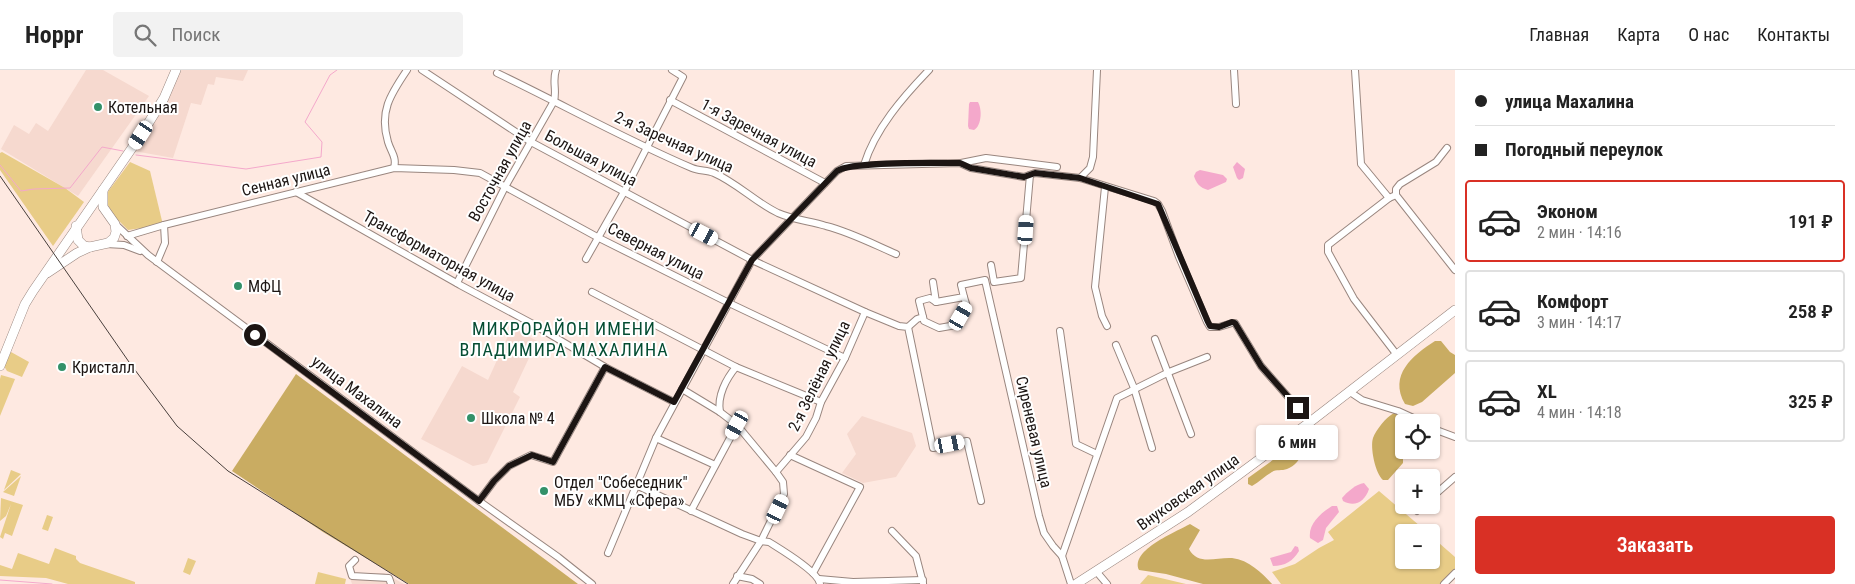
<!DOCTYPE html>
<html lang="ru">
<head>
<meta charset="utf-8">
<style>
	:root { --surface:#fff; --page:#f2f2f2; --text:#222; --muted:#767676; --line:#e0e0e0; --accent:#d93025 }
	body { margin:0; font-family:"Roboto Condensed",sans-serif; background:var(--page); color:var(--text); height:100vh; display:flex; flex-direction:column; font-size:19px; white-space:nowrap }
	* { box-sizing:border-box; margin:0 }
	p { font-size:16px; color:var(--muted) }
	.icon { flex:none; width:28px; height:28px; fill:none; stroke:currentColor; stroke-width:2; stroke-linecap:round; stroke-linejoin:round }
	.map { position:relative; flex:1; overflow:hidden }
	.details { display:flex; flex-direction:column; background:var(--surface); width:400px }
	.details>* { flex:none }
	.hud { display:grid; align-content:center; height:110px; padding:0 20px; background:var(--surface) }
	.fabs { position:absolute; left:1395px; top:344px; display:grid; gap:10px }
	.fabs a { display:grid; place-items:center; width:45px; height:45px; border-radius:5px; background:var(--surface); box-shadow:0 1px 4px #0004; font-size:25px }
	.end { position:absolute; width:22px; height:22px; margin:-11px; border:6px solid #1c1513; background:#fff; box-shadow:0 0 0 2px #fff }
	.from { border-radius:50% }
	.bubble { position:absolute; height:35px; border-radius:5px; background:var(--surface); box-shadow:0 1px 4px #0004; font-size:16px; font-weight:600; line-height:35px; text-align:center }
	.car { position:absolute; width:15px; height:30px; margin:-15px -8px; border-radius:6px; box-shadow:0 0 4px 1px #0007; background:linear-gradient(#fff 24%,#345 0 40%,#fff 0 76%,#345 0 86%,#fff 0) }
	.hud b { display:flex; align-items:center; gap:18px; height:48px; font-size:19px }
	.hud b+b { border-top:1px solid var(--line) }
	.hud i { width:12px; height:12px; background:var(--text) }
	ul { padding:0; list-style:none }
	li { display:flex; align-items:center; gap:15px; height:82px; margin:0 10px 8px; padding:0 10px; border:2px solid var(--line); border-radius:5px }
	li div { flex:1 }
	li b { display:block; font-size:19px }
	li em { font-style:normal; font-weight:600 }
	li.current { border-color:var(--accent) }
	li>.icon { width:45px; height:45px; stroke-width:1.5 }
	.action { display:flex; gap:10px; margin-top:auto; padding:10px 20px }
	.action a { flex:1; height:58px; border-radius:5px; background:var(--accent); color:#fff; font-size:20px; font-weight:600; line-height:58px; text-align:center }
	header { display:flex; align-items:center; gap:30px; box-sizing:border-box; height:70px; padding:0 25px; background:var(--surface); border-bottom:1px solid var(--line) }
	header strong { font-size:24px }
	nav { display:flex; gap:28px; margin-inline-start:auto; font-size:18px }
	.search { width:350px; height:45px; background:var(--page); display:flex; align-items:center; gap:12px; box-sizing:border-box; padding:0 18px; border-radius:5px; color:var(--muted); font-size:19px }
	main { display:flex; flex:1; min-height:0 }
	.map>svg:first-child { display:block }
	.built { fill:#f6d9cf }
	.green { fill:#e8cc87 }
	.forest { fill:#c9ac62 }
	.water { fill:#f4a8cb }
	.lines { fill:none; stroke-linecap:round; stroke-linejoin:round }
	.stream { stroke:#f4a8cb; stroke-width:1 }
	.minor-casing { stroke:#99867f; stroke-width:8 }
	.major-casing { stroke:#99867f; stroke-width:10 }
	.minor { stroke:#fff; stroke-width:6 }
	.major { stroke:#fff; stroke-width:9 }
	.rail { stroke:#483f3c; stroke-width:1 }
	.route { stroke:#1c1513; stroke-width:6 }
	.poi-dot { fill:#339169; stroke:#fff; stroke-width:2 }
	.labels { text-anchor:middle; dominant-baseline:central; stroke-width:4; stroke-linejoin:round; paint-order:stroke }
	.poi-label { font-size:16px; fill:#1c1513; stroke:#fff; text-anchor:start }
	.street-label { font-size:16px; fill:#1c1513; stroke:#fff }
	.neighbourhood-label { font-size:18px; letter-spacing:1px; fill:#054d33; stroke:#fff }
</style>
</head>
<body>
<header>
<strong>Hoppr</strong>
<div class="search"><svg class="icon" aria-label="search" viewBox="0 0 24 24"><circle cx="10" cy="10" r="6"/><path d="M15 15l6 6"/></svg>Поиск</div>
<nav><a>Главная</a><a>Карта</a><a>О нас</a><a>Контакты</a></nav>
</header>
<main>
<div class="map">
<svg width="1455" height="514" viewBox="0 0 1455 514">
	<rect width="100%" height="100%" fill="#fee9e1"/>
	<g class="built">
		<path d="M86,0h17l46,26 -71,100 -77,-47 13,-24 15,9 7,-11 12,8z"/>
		<path d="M179,0h69l-5,11 -27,-4 -2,8 -6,-1 -7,21 -10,-2 -18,55 -39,-7z"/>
		<path d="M512,257l25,14 -24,51 7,5 -33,66 -14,3 -52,-27 41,-73 26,14z"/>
		<path d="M862,346l50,17 4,13 -20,31 -33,6 -21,-10 14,-19 -9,-20z"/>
		<path d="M384,503l20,11h-52l-3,-9z"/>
	</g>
	<g class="green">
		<path d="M2,82l63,36 19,14 -31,44 -53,-76v-17z"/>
		<path d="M130,92l20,9 13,54 -35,5 -15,-15 -9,-18z"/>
		<path d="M11,282l18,10 -7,15 -15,-6 -3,-5z"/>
		<path d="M1,305l14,4 -15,37v-37z"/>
		<path d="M11,400l10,4 -17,16z"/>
		<path d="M21,406l-7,20 -11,-4z"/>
		<path d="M1379,421l48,41h-23v28h27v-24l24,21v12l-14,15h-160l-9,-12 23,-8 24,-16 15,-8 -6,-8z"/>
		<path d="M1,428l22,7 -11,31 -7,-3 -2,6 -3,-2 11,-33 -5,12 -6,5z"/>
		<path d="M47,445l6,2 -5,14 -6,-2z"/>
		<path d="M55,478l21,8v3l4,4 55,19v2h-67l-22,-6 -46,-2v-11l12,4 6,-16 31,11z"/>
		<path d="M188,488l8,3 -6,14 -7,-3z"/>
		<path d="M318,502l28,7 -1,5h-30z"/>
		<path d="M1148,505l38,9h-46z"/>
	</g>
	<g class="forest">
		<path d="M1435,271h6l9,11 5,3v18l-33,29 -9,4 -8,-2c-17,-29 8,-49 30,-63z"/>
		<path d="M296,304l282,210h-169l-86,-52 -91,-61z"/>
		<path d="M1394,343c5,1 9,2 10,8l-9,21 8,16v5l-15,17h-5c-8,-7 -13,-33 -10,-42 3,-8 13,-21 21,-25z"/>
		<path d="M1295,374c14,5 3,21 -8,25 -5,2 -11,0 -15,3 -7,4 -13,10 -20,14l-4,-2v-6z"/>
		<path d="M1190,454l10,6 -11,19c9,17 27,8 43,9 17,2 30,15 40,26h-69l-37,-10 -27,-4c-9,-20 37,-38 51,-46z"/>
	</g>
	<g class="water">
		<path d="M970,32h8c4,7 4,23 -4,28l-5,-1 -1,-3 1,-22z"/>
		<path d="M1237,92l8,7 -2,9 -4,2 -2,-2 -4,-11z"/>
		<path d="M1200,100l23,5 4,4 -1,3 -18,8c-8,-2 -12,-7 -14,-14l2,-4z"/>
		<path d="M1364,413l5,6c-4,12 -14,19 -26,12l-1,-3c5,-6 14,-14 22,-15z"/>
		<path d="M1332,436h5l2,6 -13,16 -3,12 -5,3 -8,-5c-2,-14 11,-25 22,-32z"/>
		<path d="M1295,476l3,1 1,4c-6,10 -14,15 -26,15l-3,-8 21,-6z"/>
	</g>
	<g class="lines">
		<g class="stream">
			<path d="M136,85l110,14 75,-12 1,-15 -17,-20 25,-47 7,-5"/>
			<path d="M0,95l21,26 13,-2 36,-1 32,-41 21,4"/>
			<path d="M0,510l52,4"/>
		</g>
		<g class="minor-casing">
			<g id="minor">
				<path d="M422,0l109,72 221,118 113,52 34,14 9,1 25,121 34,-7 14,60"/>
				<path d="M1234,0l2,34"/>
				<path d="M1355,0l6,94 28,34 7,-3 59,75"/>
				<path d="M497,3c65,31 129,67 195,95 7,3 15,2 22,5 23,10 41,29 64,40 16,7 32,8 48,13 24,6 47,18 70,28"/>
				<path d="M670,30l155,83"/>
				<path d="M961,93l25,-5 71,9"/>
				<path d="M864,95c11,-36 39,-68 65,-95"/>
				<path d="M394,98c3,-11 -3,-16 -6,-26 -9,-30 2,-47 19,-72"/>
				<path d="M1080,108l10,-10 3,-11 4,-87"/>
				<path d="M1105,117l-10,100 7,29 5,10"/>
				<path d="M296,122l164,93 71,38 74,44 69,35"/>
				<path d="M1396,125v-6l4,-5 36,-22 11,-14"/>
				<path d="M1389,128l-61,47v7l26,47 43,56"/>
				<path d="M115,154l33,31 331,246 79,56 34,27"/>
				<path d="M127,166l37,-11 230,-57 60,2 26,3 119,65 130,65 116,55"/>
				<path d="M106,174l18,1 16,6"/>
				<path d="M586,189l38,-67 59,-115 -11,-7"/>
				<path d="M157,192l8,-19 -1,-18"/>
				<path d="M991,195l3,17 27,-4 9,-103"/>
				<path d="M933,212l3,20"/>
				<path d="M457,213l48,-96 49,-86c3,-11 -2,-20 2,-31"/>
				<path d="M592,222l144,75 85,35"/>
				<path d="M923,247l1,4 15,7 17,-3 11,-18 -3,-10"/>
				<path d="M908,257l9,-8 6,-2 -4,-16 11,-3 6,4 28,-5 -3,-12 24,-5 54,236 5,17 9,13 9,10 9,28"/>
				<path d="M1060,261l16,113 21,10"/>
				<path d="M1155,269l36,95"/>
				<path d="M1116,275l18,43 18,60"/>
				<path d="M682,319l38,23 17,13 39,47 7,10 1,12 -23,47 -28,43"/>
				<path d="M1350,322l12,8 36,11 24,11"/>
				<path d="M720,342c-3,-16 6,-33 16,-45"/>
				<path d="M1431,358l24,9"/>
				<path d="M656,368l59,27"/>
				<path d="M790,385l70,32 -47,86"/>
				<path d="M776,402l30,-35 10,-19 5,-16 24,-44 20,-46"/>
				<path d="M636,415l106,49 19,7 8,1c11,7 50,30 51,42"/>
				<path d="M1431,428l24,-21"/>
				<path d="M479,431l15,-20 15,-15 22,-11 22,7 52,-95"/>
				<path d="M691,441l46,-86"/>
				<path d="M1417,441l6,-6"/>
				<path d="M892,461l24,25 7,27"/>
				<path d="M608,483l48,-115 96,-178 85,-89 9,-5 114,-3 11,5 53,9 11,-4 45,5 74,23 4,3 4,7 17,46 28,65 3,5h9l13,-4h3l26,43 49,56"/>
				<path d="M1062,486l55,-158 52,-26 38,-15"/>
				<path d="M355,490l-6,6 3,10 37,2 2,6"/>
				<path d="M1096,501l11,13"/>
				<path d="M737,506l15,3 8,5"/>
				<path d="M819,509l34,3 70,-2"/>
				<path d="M1444,514l11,-11"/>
			</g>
		</g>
		<g class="major-casing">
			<g id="major">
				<path d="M76,156l2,14 6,6 6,1"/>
				<path d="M47,203l30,-20 13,-6 18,-4 6,-5 2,-6 -1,-8 -12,-17v-17"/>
				<path d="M0,296l25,-62 8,-13 108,-156 23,-37 12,-28"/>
				<path d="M1076,514l112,-72 122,-90 145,-112"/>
			</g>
		</g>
		<use href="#minor" class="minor"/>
		<use href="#major" class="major"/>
		<path class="rail" d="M0,106l129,186 48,64 51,45 180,113"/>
	</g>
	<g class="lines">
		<path class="route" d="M255,265l224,166 15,-20 15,-15 23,-11 21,7 52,-95 69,35 78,-142 85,-89c15,-10 99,-8 123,-8l11,5 53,9 11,-4 45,5 78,26 50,118 2,4 9,1 13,-5 3,1 26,43 37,42"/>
	</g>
	<g class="poi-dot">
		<circle cx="98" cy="37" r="5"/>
		<circle cx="238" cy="216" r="5"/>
		<circle cx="62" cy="297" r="5"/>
		<circle cx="471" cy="348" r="5"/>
		<circle cx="544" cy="421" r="5"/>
	</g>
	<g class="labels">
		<g class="poi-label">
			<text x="108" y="37">Котельная</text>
			<text x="248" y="216">МФЦ</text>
			<text x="72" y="297">Кристалл</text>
			<text x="481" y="348">Школа № 4</text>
			<text x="554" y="412">Отдел "Собеседник"<tspan x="554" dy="18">МБУ «КМЦ «Сфера»</tspan></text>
		</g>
		<g class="street-label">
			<text transform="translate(759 63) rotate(28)">1-я Заречная улица</text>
			<text transform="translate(674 72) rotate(24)">2-я Заречная улица</text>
			<text transform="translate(591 88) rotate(28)">Большая улица</text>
			<text transform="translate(500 101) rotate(-61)">Восточная улица</text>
			<text transform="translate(286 110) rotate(-14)">Сенная улица</text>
			<text transform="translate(656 181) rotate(27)">Северная улица</text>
			<text transform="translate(439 186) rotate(29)">Трансформаторная улица</text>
			<text transform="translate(819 306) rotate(-64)">2-я Зелёная улица</text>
			<text transform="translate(357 322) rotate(37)">улица Махалина</text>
			<text transform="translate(1034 362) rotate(77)">Сиреневая улица</text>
			<text transform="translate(1188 422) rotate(-35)">Внуковская улица</text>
		</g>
		<g class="neighbourhood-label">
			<text x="564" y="258">МИКРОРАЙОН ИМЕНИ<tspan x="564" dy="21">ВЛАДИМИРА МАХАЛИНА</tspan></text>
		</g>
	</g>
</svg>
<div class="fabs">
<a><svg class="icon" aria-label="locate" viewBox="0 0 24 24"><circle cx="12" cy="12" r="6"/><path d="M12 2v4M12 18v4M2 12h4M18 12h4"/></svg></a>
<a>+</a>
<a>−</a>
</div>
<i class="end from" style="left:255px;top:265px"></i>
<i class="end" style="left:1298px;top:338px"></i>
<div class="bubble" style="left:1256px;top:355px;width:82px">6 мин</div>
<i class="car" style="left:141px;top:65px;rotate:213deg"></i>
<i class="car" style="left:1026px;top:160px;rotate:4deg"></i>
<i class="car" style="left:704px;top:164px;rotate:118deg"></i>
<i class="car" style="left:961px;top:246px;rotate:30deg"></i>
<i class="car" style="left:737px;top:355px;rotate:209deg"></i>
<i class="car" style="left:950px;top:374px;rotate:79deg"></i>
<i class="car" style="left:778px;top:439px;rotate:25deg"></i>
</div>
<section class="details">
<div class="hud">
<b><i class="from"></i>улица Махалина</b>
<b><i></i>Погодный переулок</b>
</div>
<ul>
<li class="current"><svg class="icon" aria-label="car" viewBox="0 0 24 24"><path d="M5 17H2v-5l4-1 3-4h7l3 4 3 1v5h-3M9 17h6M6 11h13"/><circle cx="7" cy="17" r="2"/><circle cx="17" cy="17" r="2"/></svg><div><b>Эконом</b><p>2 мин · 14:16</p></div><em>191 ₽</em></li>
<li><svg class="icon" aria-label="car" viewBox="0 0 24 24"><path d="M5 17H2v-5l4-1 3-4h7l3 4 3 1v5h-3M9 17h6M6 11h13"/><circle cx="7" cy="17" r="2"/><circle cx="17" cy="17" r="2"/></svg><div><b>Комфорт</b><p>3 мин · 14:17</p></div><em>258 ₽</em></li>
<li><svg class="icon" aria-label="car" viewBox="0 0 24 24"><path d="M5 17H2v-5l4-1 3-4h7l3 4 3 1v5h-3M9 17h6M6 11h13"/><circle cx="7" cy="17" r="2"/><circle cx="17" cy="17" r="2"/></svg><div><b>XL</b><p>4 мин · 14:18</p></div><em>325 ₽</em></li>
</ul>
<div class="action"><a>Заказать</a></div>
</section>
</main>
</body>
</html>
